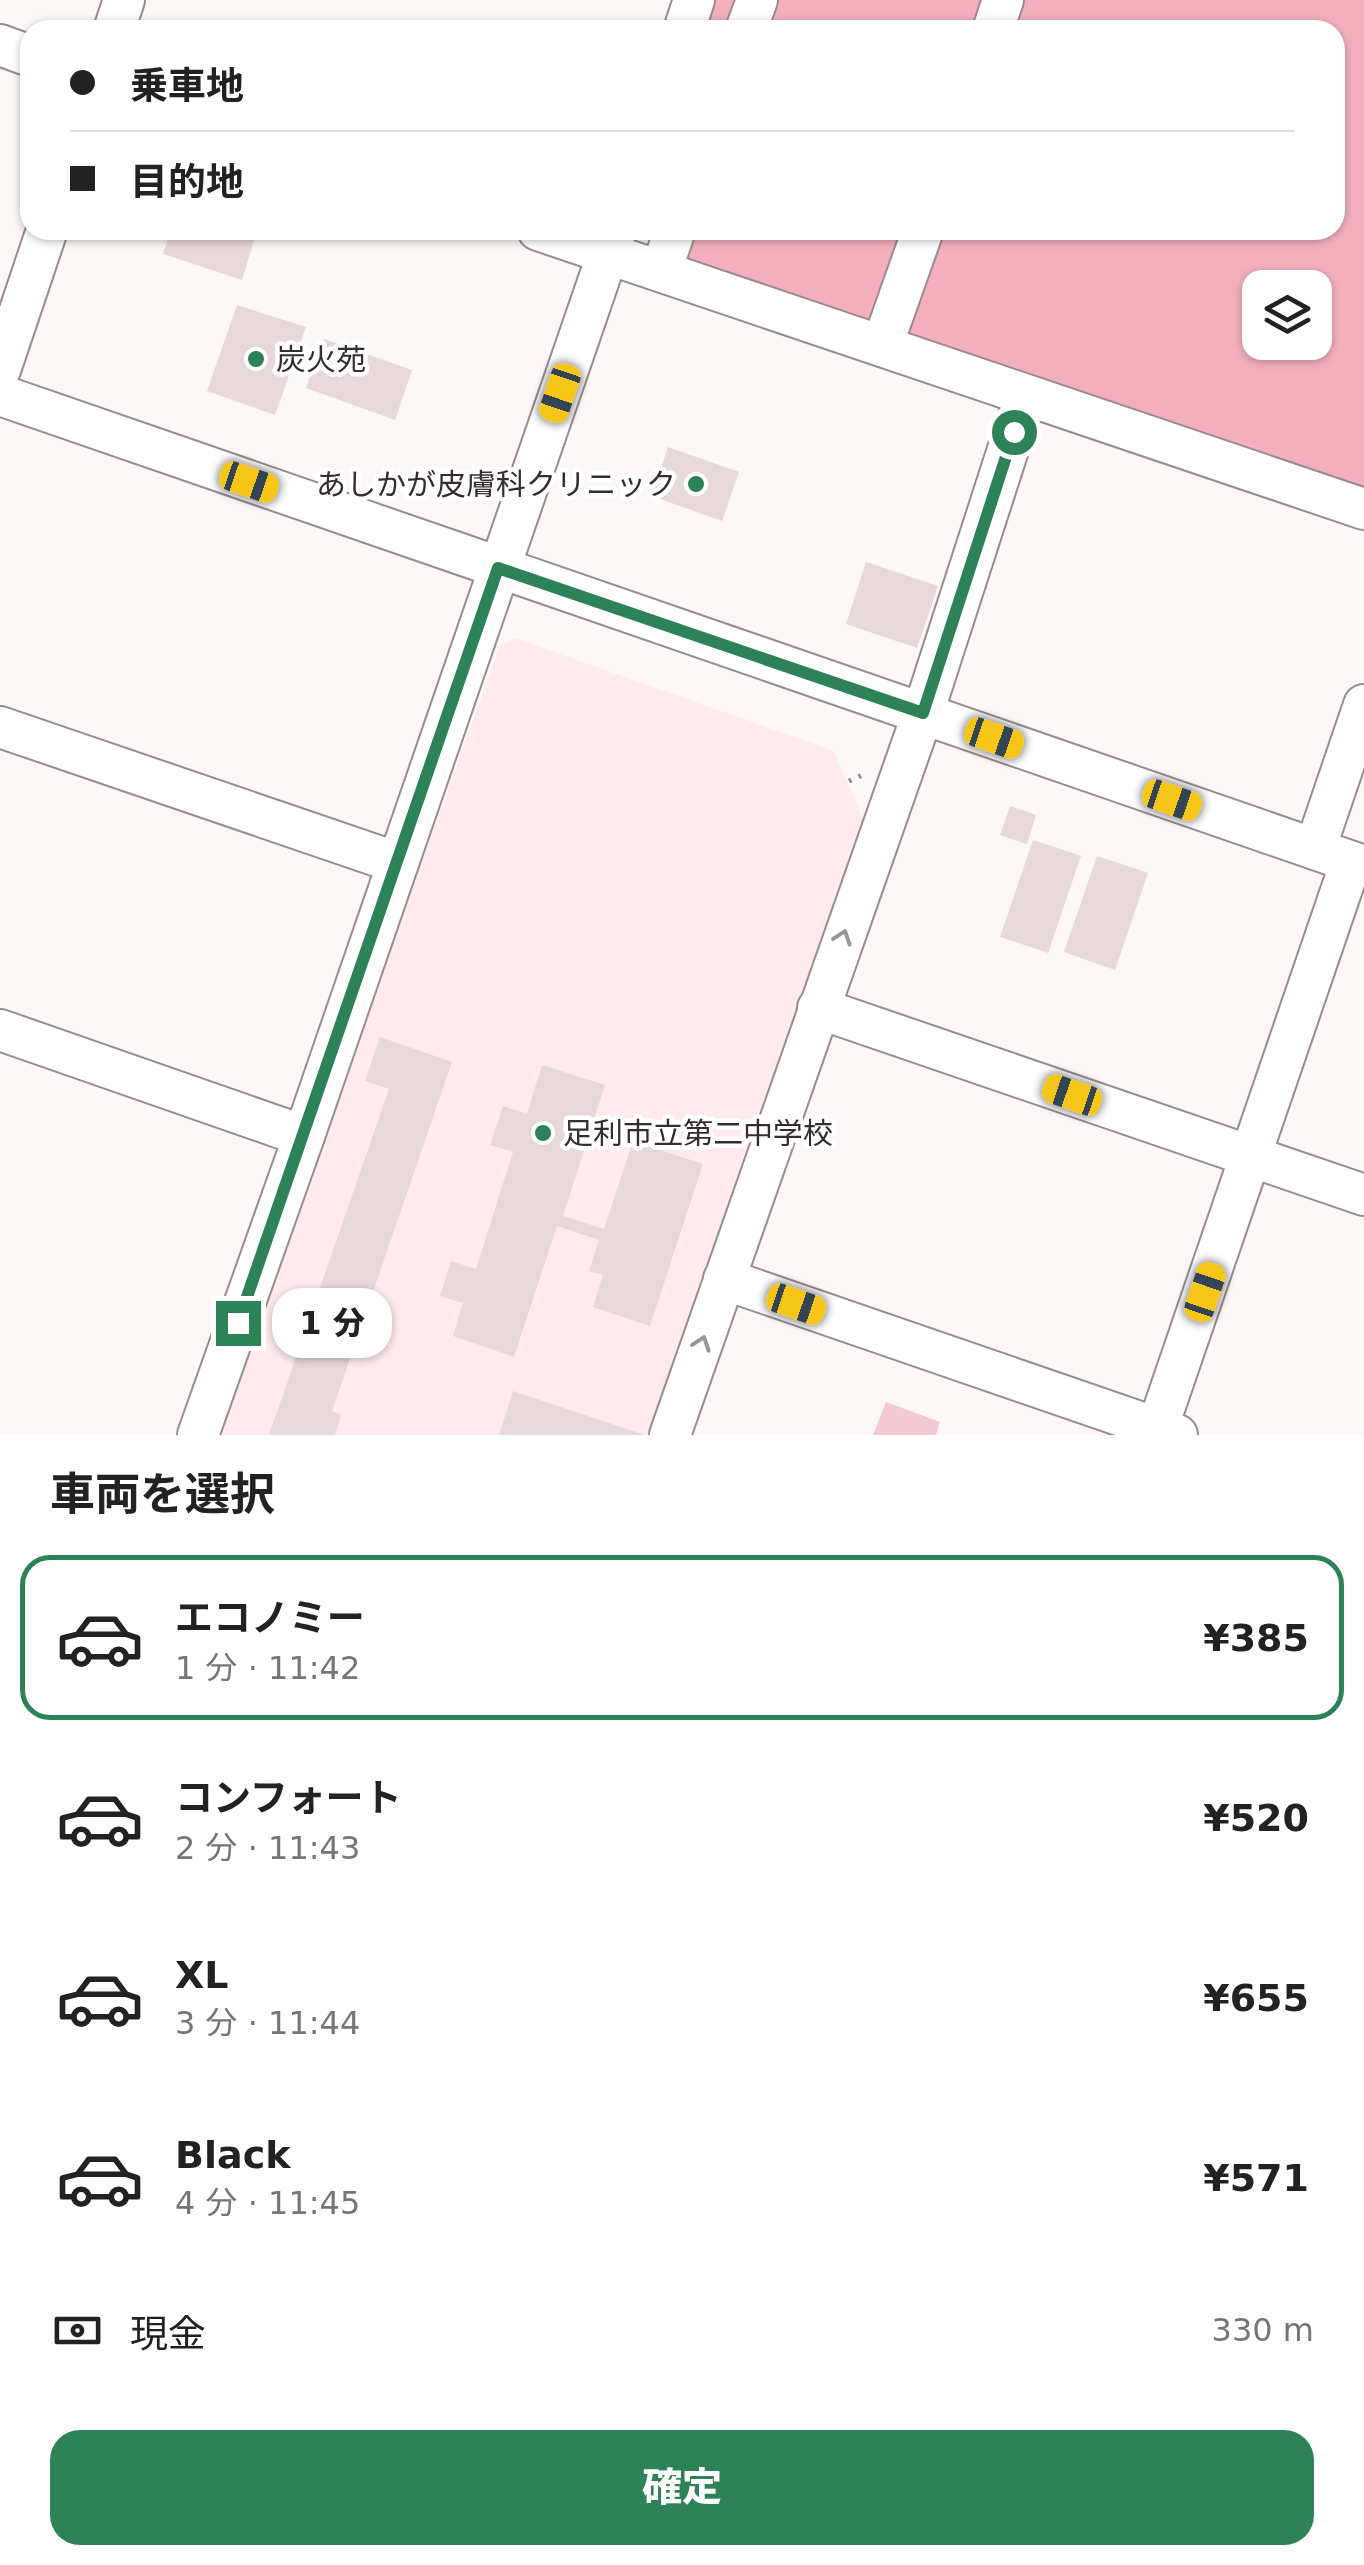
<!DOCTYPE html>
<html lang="ja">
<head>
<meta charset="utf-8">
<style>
	:root { --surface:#fff; --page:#f2f2f2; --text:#222; --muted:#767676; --line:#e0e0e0; --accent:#2d8357 }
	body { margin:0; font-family:"DejaVu Sans","Noto Sans JP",sans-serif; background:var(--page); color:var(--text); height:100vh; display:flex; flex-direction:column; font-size:38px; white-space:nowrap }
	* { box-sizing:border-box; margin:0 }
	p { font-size:32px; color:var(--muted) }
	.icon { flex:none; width:55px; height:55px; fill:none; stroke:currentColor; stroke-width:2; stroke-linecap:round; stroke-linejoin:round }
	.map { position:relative; height:1435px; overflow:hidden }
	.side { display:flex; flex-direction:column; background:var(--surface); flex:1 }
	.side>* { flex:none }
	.hud { position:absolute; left:20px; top:20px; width:1325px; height:220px; border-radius:30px; box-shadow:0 2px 8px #0004; display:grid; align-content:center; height:220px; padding:0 50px; background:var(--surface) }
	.buttons { position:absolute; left:1242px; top:270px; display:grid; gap:20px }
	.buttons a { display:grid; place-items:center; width:90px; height:90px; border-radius:20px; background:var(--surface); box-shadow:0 2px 8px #0004; font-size:50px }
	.end { position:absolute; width:45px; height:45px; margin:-22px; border:12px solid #2d8357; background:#fff; box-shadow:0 0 0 5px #fff }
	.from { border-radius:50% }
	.bubble { position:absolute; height:70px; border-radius:30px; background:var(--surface); box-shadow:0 2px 8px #0004; font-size:32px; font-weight:800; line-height:70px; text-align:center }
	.car { position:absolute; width:30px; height:60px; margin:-30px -15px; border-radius:12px; box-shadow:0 0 8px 2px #0007; background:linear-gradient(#f5c518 24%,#345 0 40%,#f5c518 0 76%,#345 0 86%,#f5c518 0) }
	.hud b { display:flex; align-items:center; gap:35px; height:95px; font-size:38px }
	.hud b+b { border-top:2px solid var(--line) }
	.hud i { width:25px; height:25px; background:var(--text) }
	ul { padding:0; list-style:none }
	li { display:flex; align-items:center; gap:30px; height:165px; margin:0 20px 15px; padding:0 30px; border:5px solid transparent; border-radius:30px }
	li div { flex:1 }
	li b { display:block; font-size:38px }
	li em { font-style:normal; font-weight:800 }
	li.selected { border-color:var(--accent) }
	li>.icon { width:90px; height:90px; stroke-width:1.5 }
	h2 { padding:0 50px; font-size:45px; line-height:120px }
	.pay { display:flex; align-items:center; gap:25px; height:110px; padding:0 50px; font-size:38px }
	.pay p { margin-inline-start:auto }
	.button { display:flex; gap:20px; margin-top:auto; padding:20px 50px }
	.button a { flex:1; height:115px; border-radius:30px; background:var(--accent); color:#fff; font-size:40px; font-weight:800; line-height:115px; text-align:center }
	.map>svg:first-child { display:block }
	.built { fill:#ffebee }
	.green { fill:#f3b0bc; fill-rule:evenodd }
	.water { fill:#f3cad1 }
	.building { fill:#e7d8da }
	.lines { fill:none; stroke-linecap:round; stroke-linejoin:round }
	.minor-casing { stroke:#9a8b8e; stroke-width:44 }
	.path { stroke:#8f898a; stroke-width:5; stroke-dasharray:2.5 8; stroke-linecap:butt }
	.minor { stroke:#fff; stroke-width:40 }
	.oneway { stroke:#9a9697 }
	.route { stroke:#2d8357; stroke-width:12 }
	.poi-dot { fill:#2d8357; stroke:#fff; stroke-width:4 }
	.labels { text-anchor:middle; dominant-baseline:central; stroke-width:9; stroke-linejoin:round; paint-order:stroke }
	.poi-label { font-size:30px; fill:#342e2f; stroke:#fff; text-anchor:start }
</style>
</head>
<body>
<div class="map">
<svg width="1364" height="1435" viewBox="0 0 1364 1435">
	<rect width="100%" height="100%" fill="#fdf7f7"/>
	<path class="built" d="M515,638l319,113 34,80 -214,604h-437l283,-790z"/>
	<path class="green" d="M710,0h654v492l-669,-227 -55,-29 -4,-6h699v-200h-635zM1260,288h55v54h-55z"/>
	<path class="water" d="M886,1402l54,20 -4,13h-63z"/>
	<g class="building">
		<path d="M171,230h72l13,4 -14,46 -79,-26z"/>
		<path d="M237,305l69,22 -31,88 -68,-24z"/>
		<path d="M324,339l88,31 -17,50 -89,-32z"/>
		<path d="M668,447l71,25 -17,49 -70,-25z"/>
		<path d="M866,562l72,24 -21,62 -71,-24z"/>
		<path d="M1010,806l26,9 -9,29 -27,-9z"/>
		<path d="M1033,840l48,16 -33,97 -48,-16z"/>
		<path d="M1097,856l51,17 -33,97 -51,-18z"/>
		<path d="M380,1037l72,25 -120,349 9,4 -6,20h-66l120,-346 -24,-8z"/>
		<path d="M542,1065l63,20 -42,131 41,13 29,-88 70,23 -53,162 -57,-19 10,-32 -14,-4 10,-31 -42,-14 -43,131 -61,-21 10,-33 -23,-7 11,-35 25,8 37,-117 -23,-7 13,-39 24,8z"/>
		<path d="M513,1391l129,43v1h-143z"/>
	</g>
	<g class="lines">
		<g class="minor-casing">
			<g id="minor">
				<path d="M114,30l10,-30"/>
				<path d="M684,30l10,-30"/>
				<path d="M746,30l11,-30"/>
				<path d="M993,30l10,-30"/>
				<path d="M0,45l30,11"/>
				<path d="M538,230l826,279"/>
				<path d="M661,271l14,-41"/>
				<path d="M882,346l41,-116"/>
				<path d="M0,370l47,-140"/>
				<path d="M0,395l1364,471"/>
				<path d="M0,727l398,136"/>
				<path d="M1315,849l49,-144"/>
				<path d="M818,1008l546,187"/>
				<path d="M0,1030l304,106"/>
				<path d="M724,1279l453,156"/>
				<path d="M198,1435l106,-299 312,-906"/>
				<path d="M670,1435l253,-722 102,-316"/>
				<path d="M1155,1435l196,-573"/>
			</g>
		</g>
		<path class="path" d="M849,781l16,-7"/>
		<use href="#minor" class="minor"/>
	</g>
	<defs><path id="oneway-chevron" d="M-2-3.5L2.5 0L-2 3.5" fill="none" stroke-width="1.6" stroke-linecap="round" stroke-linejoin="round" transform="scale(2.5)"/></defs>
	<g class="oneway">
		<use href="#oneway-chevron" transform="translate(843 937) rotate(-71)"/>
		<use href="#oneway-chevron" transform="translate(702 1343) rotate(-71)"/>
	</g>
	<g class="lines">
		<path class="route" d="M238,1323l260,-755 425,145 91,-281"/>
	</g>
	<g class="poi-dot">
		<circle cx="256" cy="359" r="10"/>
		<circle cx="696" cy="484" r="10"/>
		<circle cx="543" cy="1133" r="10"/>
	</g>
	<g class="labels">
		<g class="poi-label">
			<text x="276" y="359">炭火苑</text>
			<text x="676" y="484" text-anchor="end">あしかが皮膚科クリニック</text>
			<text x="563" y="1133">足利市立第二中学校</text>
		</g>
	</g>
</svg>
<div class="buttons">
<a><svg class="icon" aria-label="layers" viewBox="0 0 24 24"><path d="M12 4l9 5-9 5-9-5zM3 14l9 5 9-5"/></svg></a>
</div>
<i class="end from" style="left:1014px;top:432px"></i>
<i class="end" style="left:238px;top:1323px"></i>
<div class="bubble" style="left:272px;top:1288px;width:120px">1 分</div>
<i class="car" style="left:560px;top:393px;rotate:199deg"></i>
<i class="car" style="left:249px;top:482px;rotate:109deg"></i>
<i class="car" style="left:994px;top:738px;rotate:109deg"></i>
<i class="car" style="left:1172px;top:800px;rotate:109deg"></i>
<i class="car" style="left:1072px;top:1095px;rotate:289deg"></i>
<i class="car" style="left:1205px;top:1292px;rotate:19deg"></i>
<i class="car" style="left:796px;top:1304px;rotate:109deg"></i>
<div class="hud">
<b><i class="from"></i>乗車地</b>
<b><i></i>目的地</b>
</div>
</div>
<section class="side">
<h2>車両を選択</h2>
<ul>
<li class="selected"><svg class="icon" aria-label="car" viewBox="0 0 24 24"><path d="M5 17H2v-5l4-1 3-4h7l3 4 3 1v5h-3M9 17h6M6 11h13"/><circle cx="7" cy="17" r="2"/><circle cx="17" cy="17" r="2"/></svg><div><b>エコノミー</b><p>1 分 · 11:42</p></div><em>¥385</em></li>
<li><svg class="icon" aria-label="car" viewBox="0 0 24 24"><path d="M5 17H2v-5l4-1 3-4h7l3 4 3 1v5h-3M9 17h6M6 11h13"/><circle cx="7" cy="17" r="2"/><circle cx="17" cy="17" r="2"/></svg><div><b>コンフォート</b><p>2 分 · 11:43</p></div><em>¥520</em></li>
<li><svg class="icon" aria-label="car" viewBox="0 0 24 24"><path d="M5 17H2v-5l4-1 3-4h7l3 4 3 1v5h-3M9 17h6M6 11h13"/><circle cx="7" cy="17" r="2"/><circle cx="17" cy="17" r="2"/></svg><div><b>XL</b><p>3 分 · 11:44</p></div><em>¥655</em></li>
<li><svg class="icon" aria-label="car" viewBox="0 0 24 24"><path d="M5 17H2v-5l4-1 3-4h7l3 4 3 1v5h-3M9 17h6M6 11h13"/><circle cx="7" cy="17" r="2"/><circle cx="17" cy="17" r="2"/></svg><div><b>Black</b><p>4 分 · 11:45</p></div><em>¥571</em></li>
</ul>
<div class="pay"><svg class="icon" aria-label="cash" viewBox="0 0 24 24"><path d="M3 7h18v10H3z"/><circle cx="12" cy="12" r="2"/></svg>現金<p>330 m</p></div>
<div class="button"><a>確定</a></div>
</section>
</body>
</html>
